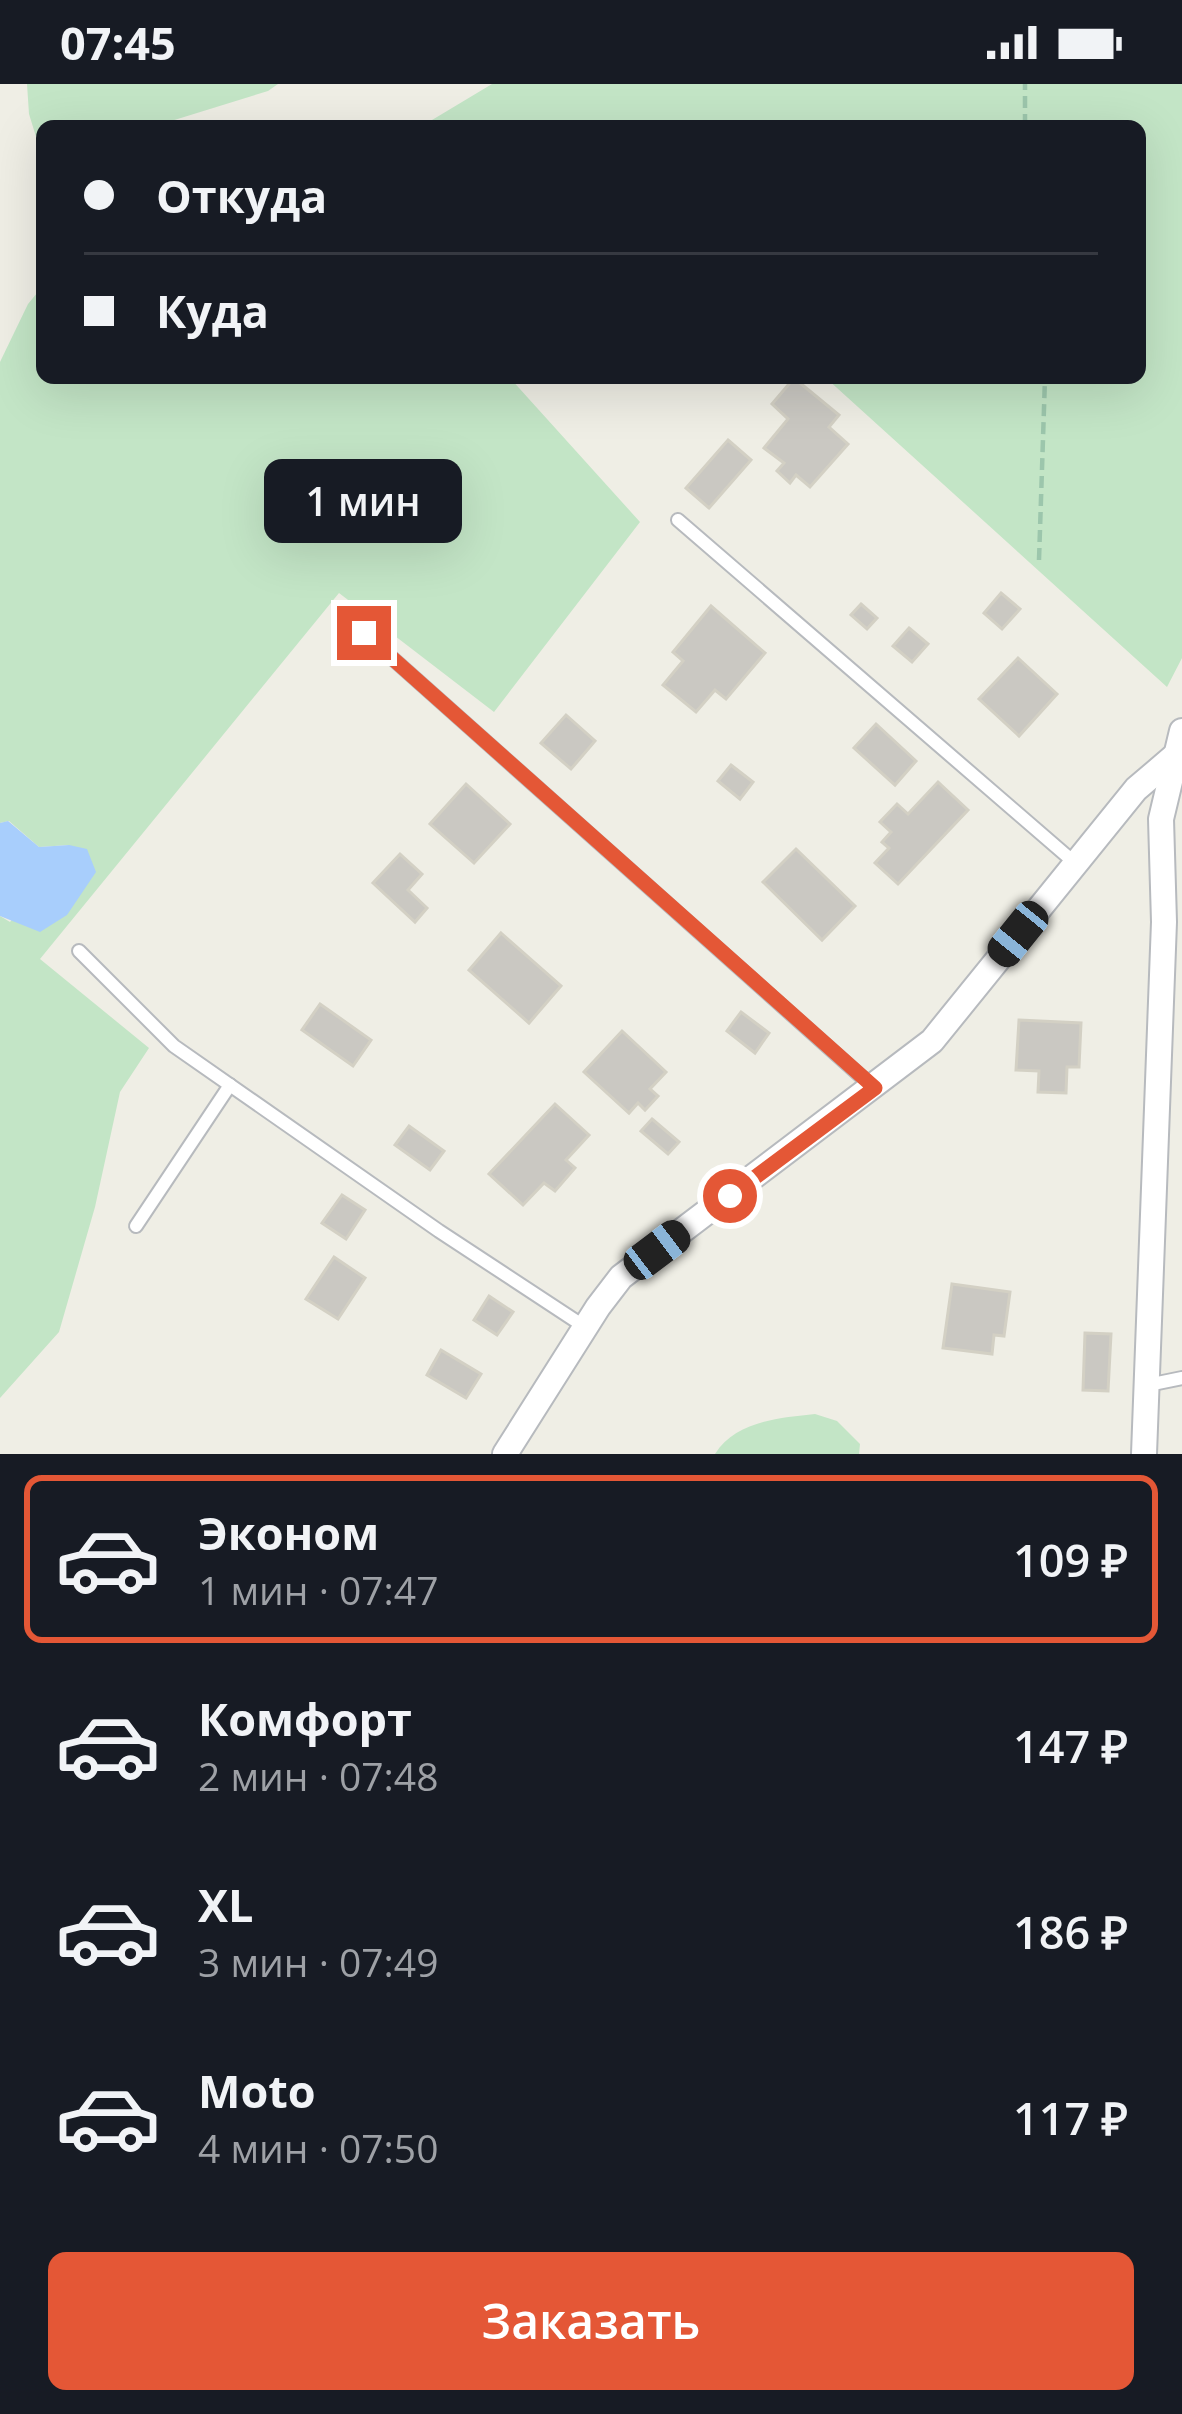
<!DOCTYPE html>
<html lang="ru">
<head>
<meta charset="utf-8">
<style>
	:root { --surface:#171b24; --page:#242831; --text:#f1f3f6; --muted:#9ea1a6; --line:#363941; --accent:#e45736 }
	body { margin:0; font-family:"Open Sans",sans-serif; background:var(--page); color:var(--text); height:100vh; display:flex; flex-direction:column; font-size:45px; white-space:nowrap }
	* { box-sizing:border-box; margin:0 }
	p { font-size:39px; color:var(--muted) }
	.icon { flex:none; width:66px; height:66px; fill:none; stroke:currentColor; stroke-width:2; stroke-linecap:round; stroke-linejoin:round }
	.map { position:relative; height:1370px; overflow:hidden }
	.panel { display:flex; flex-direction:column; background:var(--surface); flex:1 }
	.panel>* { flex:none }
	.hud { position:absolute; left:36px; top:36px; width:1110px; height:264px; border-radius:18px; box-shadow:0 12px 48px #0002; display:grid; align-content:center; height:264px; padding:0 48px; background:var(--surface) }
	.end { position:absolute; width:54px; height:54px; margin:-27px; border:15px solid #e45736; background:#fff; box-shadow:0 0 0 6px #fff }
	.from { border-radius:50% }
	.bubble { position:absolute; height:84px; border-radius:18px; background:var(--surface); box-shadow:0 12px 48px #0002; font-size:39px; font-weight:600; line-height:84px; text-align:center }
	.car { position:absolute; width:36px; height:72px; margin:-36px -18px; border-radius:15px; box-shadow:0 0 9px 3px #0007; background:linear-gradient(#222 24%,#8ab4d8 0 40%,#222 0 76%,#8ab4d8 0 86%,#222 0) }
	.hud b { display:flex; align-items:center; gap:42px; height:114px; font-size:45px }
	.hud b+b { border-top:3px solid var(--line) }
	.hud i { width:30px; height:30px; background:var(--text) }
	ul { padding:21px 0 0; list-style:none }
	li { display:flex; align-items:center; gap:36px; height:168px; margin:0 24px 18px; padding:0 24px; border:6px solid transparent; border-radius:18px }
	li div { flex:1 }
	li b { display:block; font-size:45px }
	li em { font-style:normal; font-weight:600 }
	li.current { border-color:var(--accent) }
	li>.icon { width:108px; height:108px; stroke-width:1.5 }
	.action { display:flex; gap:24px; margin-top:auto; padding:24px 48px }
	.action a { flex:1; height:138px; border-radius:18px; background:var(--accent); color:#fff; font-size:48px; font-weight:600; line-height:138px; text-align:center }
	.status { display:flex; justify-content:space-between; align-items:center; height:84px; padding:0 60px; background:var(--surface); direction:ltr }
	.status svg { height:33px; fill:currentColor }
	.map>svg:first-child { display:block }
	.green { fill:#c3e5c6 }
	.water { fill:#a8cefc }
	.building { fill:#cac8c2; stroke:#d3d0c4; stroke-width:3 }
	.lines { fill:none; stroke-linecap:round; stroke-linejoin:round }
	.lane-casing { stroke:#b7babe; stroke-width:16 }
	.street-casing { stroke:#b7babe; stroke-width:28 }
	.path { stroke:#9cc6ac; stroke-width:4.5; stroke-dasharray:12 6; stroke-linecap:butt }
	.lane { stroke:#fff; stroke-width:12 }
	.street { stroke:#fff; stroke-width:24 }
	.route { stroke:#e45736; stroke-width:15 }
</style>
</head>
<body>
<div class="status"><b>07:45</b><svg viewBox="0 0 49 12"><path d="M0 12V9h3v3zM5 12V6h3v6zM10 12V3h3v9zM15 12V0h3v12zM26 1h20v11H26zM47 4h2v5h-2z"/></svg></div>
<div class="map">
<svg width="1182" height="1370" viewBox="0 0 1182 1370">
	<rect width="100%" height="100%" fill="#efeee5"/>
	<g class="green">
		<path d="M27,0h251l-10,7 -113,35h-113v30l-13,-42z"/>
		<path d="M492,0h690v574l-15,29 -341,-309h314v-252h-783l75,-6z"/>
		<path d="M42,203v91h468l130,144 -146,190 -155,-119 -299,366 109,89 -29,44 -25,115 -36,125 -59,66v-482l10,6 59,-77 -30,2 -30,-26 -9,2v-461l28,-58z"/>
		<path d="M815,1330l22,7 23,23 -1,10h-144c21,-33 64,-36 100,-40z"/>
	</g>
	<path class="water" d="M8,737l31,26 30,-2 18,4 9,23 -29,43 -27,17 -40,-16v-93z"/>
	<g class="building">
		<path d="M794,294l45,37 -10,12 19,17 -38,43 -14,-12 -6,8 -13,-12 7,-8 -20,-15 24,-29 -16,-15z"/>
		<path d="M728,356l23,20 -42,48 -23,-20z"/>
		<path d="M1001,509l19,16 -18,20 -18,-16z"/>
		<path d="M861,520l16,14 -10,11 -16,-14z"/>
		<path d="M711,522l54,47 -39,46 -11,-9 -19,22 -33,-27 20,-24 -10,-9z"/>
		<path d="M909,544l19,16 -16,18 -19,-16z"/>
		<path d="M1018,574l39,36 -38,42 -40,-37z"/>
		<path d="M566,631l29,26 -24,28 -30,-26z"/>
		<path d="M876,640l40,37 -21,24 -41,-37z"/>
		<path d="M731,681l22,17 -13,17 -22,-18z"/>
		<path d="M938,698l30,28 -70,74 -23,-21 14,-15 -7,-6 9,-10 -11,-10 17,-18 11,10z"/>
		<path d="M466,700l44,40 -36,39 -44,-39z"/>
		<path d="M796,765l59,57 -33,34 -59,-58z"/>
		<path d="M400,770l22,20 -14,16 19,18 -12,14 -42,-39z"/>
		<path d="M501,849l60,53 -32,37 -60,-53z"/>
		<path d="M320,920l51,36 -18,26 -51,-36z"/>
		<path d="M741,928l28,21 -14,20 -28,-22z"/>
		<path d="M1019,936l62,3 -2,44h-12l-1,26 -28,-1 1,-21 -23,-1z"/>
		<path d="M622,947l44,41 -16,17 8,7 -13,14 -7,-7 -9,10 -45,-41z"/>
		<path d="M555,1020l34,31 -23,25 9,8 -20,23 -11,-8 -21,22 -34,-31z"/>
		<path d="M652,1035l27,23 -11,12 -27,-23z"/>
		<path d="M409,1042l35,25 -14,19 -35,-25z"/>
		<path d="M342,1111l23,15 -19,29 -24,-16z"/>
		<path d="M334,1173l31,21 -27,41 -32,-20z"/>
		<path d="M952,1200l58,8 -6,44 -10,-1 -2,19 -49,-6z"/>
		<path d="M489,1212l24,16 -16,23 -23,-15z"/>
		<path d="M1085,1249l26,1 -3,57 -25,-1z"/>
		<path d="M441,1266l40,24 -15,24 -39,-23z"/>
	</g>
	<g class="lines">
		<g class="lane-casing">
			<g id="lane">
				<path d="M678,436l397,343"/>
				<path d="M364,549l509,454"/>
				<path d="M79,867l95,95 265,185 146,96"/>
				<path d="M136,1142l94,-141"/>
				<path d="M1148,1301l34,-7"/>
			</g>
		</g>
		<g class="street-casing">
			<g id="street">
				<path d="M505,1370l93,-147 23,-30 311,-236 204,-252 41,-35"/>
				<path d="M1144,1370l20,-532 -3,-103 21,-88"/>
			</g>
		</g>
		<g class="path">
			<path d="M1025,42v-42"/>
			<path d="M1039,476l6,-182"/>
		</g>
		<use href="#lane" class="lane"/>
		<use href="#street" class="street"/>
	</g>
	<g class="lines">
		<path class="route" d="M364,549l511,455 -145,108"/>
	</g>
</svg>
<i class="end from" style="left:730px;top:1112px"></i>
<i class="end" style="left:364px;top:549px"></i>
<div class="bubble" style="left:264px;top:375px;width:198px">1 мин</div>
<i class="car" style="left:1018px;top:850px;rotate:219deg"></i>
<i class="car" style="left:657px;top:1166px;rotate:53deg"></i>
<div class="hud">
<b><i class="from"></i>Откуда</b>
<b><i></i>Куда</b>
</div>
</div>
<section class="panel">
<ul>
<li class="current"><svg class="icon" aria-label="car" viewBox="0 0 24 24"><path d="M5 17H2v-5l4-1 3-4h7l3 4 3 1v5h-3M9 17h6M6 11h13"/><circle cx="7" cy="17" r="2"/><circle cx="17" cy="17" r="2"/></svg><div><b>Эконом</b><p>1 мин · 07:47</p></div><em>109 ₽</em></li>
<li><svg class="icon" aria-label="car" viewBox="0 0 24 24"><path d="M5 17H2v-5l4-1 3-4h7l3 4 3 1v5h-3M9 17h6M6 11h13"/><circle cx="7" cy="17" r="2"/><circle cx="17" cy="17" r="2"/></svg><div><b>Комфорт</b><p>2 мин · 07:48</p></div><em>147 ₽</em></li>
<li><svg class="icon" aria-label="car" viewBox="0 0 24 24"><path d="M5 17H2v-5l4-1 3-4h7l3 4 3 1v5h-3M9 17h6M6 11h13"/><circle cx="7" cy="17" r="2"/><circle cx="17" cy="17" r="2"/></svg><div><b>XL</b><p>3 мин · 07:49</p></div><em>186 ₽</em></li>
<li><svg class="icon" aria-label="car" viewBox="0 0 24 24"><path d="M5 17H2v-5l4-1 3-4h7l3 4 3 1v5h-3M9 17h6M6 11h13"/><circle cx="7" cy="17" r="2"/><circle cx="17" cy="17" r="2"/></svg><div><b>Moto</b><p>4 мин · 07:50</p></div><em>117 ₽</em></li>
</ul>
<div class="action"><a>Заказать</a></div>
</section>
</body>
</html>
